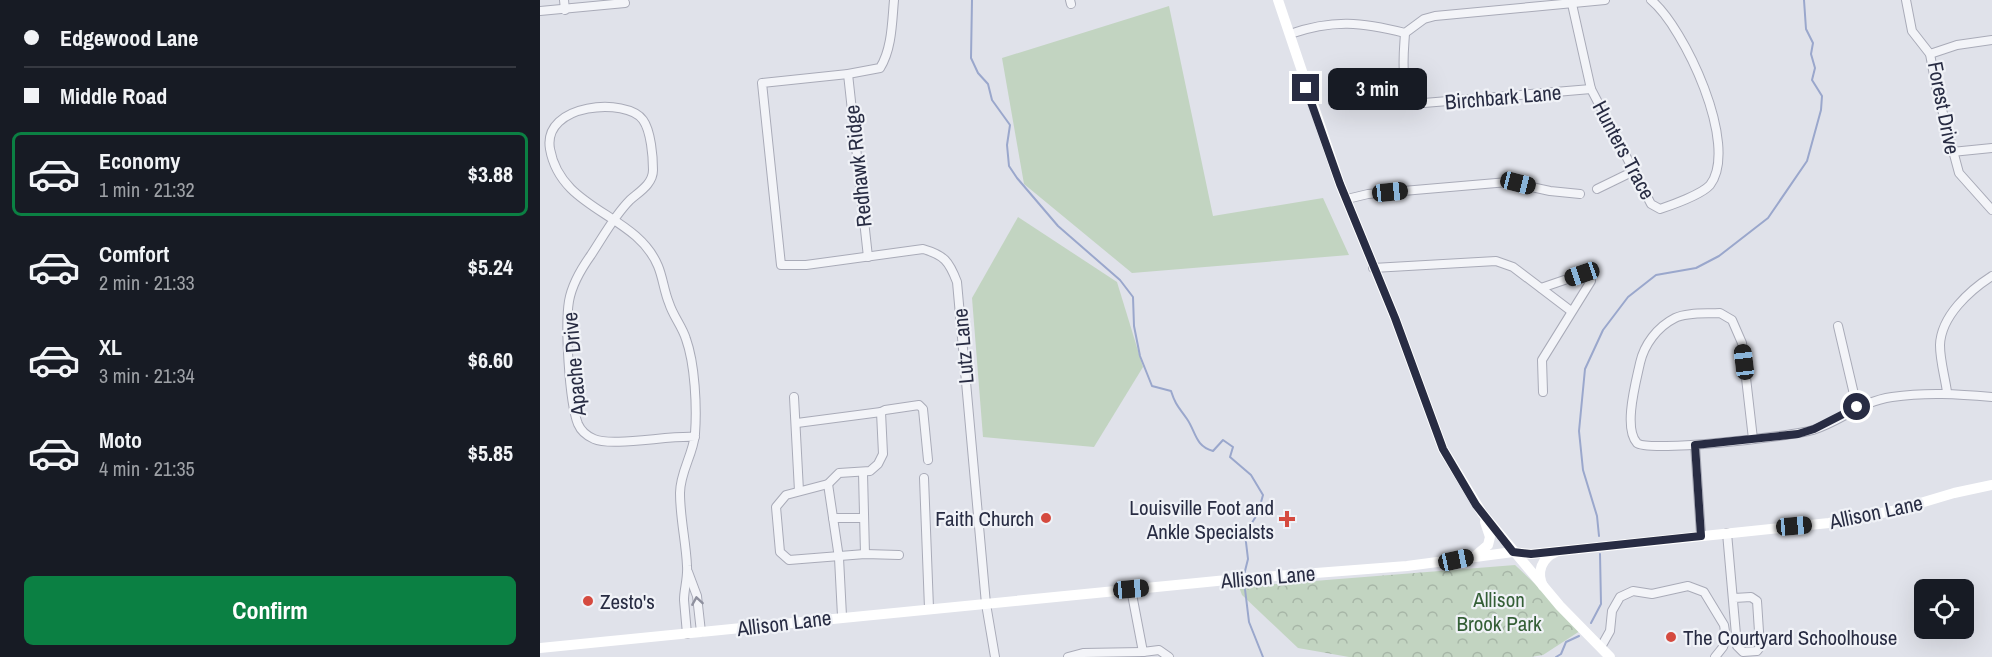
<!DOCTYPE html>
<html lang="en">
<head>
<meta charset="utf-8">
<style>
	:root { --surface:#171b24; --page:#242831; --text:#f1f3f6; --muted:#9ea1a6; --line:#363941; --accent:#0b8043 }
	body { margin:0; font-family:"Archivo Narrow",sans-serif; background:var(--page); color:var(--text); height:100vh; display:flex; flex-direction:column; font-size:22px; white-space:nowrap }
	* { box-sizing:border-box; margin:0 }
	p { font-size:20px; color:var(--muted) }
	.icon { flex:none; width:33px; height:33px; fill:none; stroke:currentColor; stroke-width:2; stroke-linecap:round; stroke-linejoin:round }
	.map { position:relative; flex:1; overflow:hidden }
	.drawer { display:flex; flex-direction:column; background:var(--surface); width:540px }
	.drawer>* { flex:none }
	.guide { display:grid; align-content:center; height:132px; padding:0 24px; background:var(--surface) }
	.buttons { position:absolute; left:1374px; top:579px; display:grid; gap:12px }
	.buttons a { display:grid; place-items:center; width:60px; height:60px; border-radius:9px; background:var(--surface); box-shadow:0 6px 24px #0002; font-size:30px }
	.end { position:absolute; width:27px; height:27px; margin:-14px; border:8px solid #282c43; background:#fff; box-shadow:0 0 0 3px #fff }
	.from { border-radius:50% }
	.bubble { position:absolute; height:42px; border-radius:9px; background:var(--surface); box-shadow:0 6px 24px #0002; font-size:20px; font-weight:800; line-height:42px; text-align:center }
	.car { position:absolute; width:18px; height:36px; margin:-18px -9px; border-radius:8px; box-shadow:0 0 4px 2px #0007; background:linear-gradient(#222 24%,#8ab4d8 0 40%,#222 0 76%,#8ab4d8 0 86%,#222 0) }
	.guide b { display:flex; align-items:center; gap:21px; height:57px; font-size:22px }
	.guide b+b { border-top:2px solid var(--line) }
	.guide i { width:15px; height:15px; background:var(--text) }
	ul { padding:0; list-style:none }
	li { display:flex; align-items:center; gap:18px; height:84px; margin:0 12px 9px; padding:0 12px; border:3px solid transparent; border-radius:9px }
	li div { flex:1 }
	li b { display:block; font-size:22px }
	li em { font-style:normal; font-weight:800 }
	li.active { border-color:var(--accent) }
	li>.icon { width:54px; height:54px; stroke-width:1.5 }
	.button { display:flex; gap:12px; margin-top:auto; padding:12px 24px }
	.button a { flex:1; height:69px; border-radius:9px; background:var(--accent); color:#fff; font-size:24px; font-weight:800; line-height:69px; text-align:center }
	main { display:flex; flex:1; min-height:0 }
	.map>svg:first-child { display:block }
	.green { fill:#c2d4c1 }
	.park { fill:url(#park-crowns) }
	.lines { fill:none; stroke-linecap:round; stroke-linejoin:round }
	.stream { stroke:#9aa7cc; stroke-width:2 }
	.street-casing { stroke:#a9abb8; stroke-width:10 }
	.street { stroke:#f3f4f8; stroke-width:8 }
	.secondary { stroke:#fff; stroke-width:10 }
	.oneway { stroke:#8e909e }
	.route { stroke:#282c43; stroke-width:8 }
	.poi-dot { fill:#d54a3f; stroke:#f0f2f7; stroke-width:2 }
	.labels { text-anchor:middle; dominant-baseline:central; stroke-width:4.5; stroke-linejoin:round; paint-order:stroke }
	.street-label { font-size:21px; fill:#282c43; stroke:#f0f2f7 }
	.poi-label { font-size:21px; fill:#282c43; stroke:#f0f2f7; text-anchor:end }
	.park-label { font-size:21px; fill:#345f36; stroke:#f0f2f7 }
</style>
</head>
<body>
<main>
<section class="drawer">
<div class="guide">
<b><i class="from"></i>Edgewood Lane</b>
<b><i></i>Middle Road</b>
</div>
<ul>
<li class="active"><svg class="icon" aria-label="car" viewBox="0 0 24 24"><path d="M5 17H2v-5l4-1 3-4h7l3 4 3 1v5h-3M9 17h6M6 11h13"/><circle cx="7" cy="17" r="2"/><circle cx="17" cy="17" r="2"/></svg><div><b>Economy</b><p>1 min · 21:32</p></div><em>$3.88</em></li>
<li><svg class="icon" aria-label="car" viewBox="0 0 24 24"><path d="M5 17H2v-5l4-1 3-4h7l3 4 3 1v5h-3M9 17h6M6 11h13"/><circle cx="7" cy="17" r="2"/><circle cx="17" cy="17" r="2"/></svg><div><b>Comfort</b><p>2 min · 21:33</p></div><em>$5.24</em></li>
<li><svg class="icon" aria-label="car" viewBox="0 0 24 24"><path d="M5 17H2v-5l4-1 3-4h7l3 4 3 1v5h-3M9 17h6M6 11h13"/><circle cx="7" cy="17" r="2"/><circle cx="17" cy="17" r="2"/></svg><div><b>XL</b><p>3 min · 21:34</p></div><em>$6.60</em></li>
<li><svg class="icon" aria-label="car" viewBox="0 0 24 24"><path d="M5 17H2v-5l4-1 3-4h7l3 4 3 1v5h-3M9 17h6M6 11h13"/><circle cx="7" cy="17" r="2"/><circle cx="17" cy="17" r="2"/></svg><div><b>Moto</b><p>4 min · 21:35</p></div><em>$5.85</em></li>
</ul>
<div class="button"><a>Confirm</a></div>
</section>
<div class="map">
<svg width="1452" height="657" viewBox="0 0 1452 657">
	<defs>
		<pattern id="park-crowns" width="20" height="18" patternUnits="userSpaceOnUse" patternTransform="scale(1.5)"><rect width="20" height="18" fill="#c2d4c1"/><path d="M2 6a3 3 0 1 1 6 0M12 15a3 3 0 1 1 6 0" fill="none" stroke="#a7b6a7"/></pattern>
	</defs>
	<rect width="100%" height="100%" fill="#e0e2ea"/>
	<g class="green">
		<path d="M629,6l44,210 110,-18 26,57 -217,18 -108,-89 -22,-126z"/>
		<path d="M478,217l99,65 26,85 -49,80 -111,-10 -11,-139z"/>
	</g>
	<path class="park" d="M975,565l68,64 -40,26 -12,2h-182l-51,-9 -56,-53 -3,-8z"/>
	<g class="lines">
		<g class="stream">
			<path d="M432,0l-1,58 7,15 10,11 4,16 18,25 -3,20 2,21 8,12 41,48 62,54 13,17 1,29 6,30 12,30 19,5c5,15 7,15 16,28 9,13 8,27 26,32l10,-11 10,7 -3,10 21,18 12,20 -5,18 -13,21 3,25 -4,16"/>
			<path d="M1059,536l-2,-20 -14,-46 -4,-39 6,-62 18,-39 25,-33 28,-22 40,-7 23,-12 49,-38 39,-57 14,-51 1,-14 -10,-16 3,-12 -4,-14 2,-11 -7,-14 -2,-29"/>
			<path d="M704,581l5,41 14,35"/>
			<path d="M1051,623l10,-19 -1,-50"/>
			<path d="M1016,657l5,-3 5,-12 13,-6"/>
		</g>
		<g class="street-casing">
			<g id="street">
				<path d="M24,0l1,10"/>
				<path d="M354,0c-2,22 -2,49 -14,68l-32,6 -86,9 19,182h25l117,-16c21,6 26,12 34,33l29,322 9,53"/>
				<path d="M530,0l1,4"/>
				<path d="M1366,0l6,31 18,23 7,37 22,82 33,37"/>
				<path d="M1032,4l19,85 60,115 9,5c12,-4 42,-15 50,-24 30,-39 -26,-158 -59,-185"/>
				<path d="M0,11l85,-8"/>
				<path d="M865,33c-1,21 -8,64 19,70l167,-14"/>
				<path d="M750,34c43,-15 72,-12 115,-1l19,-14 11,-3 170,-16"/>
				<path d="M1390,54l27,-9 35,-5"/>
				<path d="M308,74l20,183"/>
				<path d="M1412,152l40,-4"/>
				<path d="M1057,189l37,-18"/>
				<path d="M807,199l21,-5 140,-12 42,9 30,3"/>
				<path d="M833,268l123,-7 17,6 58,44"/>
				<path d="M1001,288l41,-14h4l5,7 -49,79 1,32"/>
				<path d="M1298,326l19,81"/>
				<path d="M1407,392c-2,-15 -7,-31 -7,-47 1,-29 30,-55 52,-69"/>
				<path d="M254,397l5,94"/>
				<path d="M257,423l84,-11"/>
				<path d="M1213,439l-11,-96 -10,-23 -12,-7c-13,1 -33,-1 -45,5 -18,9 -31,27 -35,45 -4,19 -17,65 -3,80 11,10 156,-7 176,-13 28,-9 49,-29 79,-33 34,-5 66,-3 100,0"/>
				<path d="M1155,445l6,90"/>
				<path d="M323,473l2,81"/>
				<path d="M384,478l5,130"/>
				<path d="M288,484l11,74 3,58"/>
				<path d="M293,518h31"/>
				<path d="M1187,533l10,113 6,6 14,-1 3,-4 -3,-46 -6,-4 -17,1"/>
				<path d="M359,555l-34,-1 -76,6 -9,-8 -4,-45 10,-12 42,-11 11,-11 31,-2 8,-7 5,-10 -2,-42 4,-2 34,-5 4,4 5,51"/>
				<path d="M148,572l9,24 4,36"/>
				<path d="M591,589l12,63 16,-2 10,7"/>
				<path d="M147,634c-1,-12 -2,-23 -3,-34 0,-11 4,-22 3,-34 -1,-24 -7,-48 -7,-73 0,-21 13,-38 15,-59 2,-27 0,-70 -9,-95 -4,-13 -13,-23 -17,-36 -5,-12 -6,-25 -11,-37 -22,-53 -97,-55 -108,-117 -8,-46 77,-52 93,-29 8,11 10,37 10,50 0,14 -14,22 -23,30 -16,16 -27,37 -39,55 -10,14 -19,29 -22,46 -4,24 0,100 9,123 3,7 9,12 16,15 18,8 76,-4 101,-2"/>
				<path d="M1061,647l9,-16 2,-20 8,-14 13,-6 19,3 36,-8 16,6 20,33 2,13 -3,9 -8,10"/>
				<path d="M528,657l15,-4 60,-1"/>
			</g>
		</g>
		<use href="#street" class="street"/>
		<g class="secondary">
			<path d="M738,0l62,184 55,134 48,131 39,64 78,93 50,51"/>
			<path d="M935,556l13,-11 2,-8 -5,-15"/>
			<path d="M1003,586c-7,-14 -1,-28 13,-34"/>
			<path d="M0,648l697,-69 170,-13 106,-14 18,2 298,-31 68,-13 57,-17 38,-8"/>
		</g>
	</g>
	<defs><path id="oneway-chevron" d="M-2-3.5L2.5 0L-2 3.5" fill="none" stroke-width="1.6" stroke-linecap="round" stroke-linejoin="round" transform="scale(1.5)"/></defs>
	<use class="oneway" href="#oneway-chevron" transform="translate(157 601) rotate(-99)"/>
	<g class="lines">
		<path class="route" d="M766,88l34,96 55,134 48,131 33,56 37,47 18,2 170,-18 -6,-91 103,-11 16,-5 43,-22"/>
	</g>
	<g class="poi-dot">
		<circle cx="506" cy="518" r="6"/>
		<path d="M744 510h6v6h6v6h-6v6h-6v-6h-6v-6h6z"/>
		<circle cx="48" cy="601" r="6"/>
		<circle cx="1131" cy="637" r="6"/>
	</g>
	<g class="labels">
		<g class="street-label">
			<text transform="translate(963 97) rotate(-5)">Birchbark Lane</text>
			<text transform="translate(1404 108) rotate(79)">Forest Drive</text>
			<text transform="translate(1084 150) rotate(62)">Hunters Trace</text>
			<text transform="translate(318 166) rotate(-96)">Redhawk Ridge</text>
			<text transform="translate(423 346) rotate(-95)">Lutz Lane</text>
			<text transform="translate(34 364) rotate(-95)">Apache Drive</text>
			<text transform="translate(1336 512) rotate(-12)">Allison Lane</text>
			<text transform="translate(728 577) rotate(-5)">Allison Lane</text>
			<text transform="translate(244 623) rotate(-7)">Allison Lane</text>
		</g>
		<g class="poi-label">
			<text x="734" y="507">Louisville Foot and<tspan x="734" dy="24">Ankle Specialsts</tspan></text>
			<text x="494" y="518">Faith Church</text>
			<text x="60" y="601" text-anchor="start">Zesto's</text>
			<text x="1143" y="637" text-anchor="start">The Courtyard Schoolhouse</text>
		</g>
		<g class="park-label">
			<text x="959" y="599">Allison<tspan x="959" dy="24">Brook Park</tspan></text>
		</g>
	</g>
</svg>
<div class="buttons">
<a><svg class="icon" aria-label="locate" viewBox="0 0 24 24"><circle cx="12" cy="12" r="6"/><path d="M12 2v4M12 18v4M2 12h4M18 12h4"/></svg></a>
</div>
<i class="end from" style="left:1317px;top:407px"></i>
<i class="end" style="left:766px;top:88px"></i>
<div class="bubble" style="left:788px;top:68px;width:99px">3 min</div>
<i class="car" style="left:978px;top:183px;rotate:104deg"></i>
<i class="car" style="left:850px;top:192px;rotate:84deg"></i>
<i class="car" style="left:1042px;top:274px;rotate:251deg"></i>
<i class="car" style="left:1204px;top:362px;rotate:353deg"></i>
<i class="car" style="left:1254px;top:526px;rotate:85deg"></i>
<i class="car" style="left:916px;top:560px;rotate:78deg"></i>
<i class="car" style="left:591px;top:589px;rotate:85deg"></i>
</div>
</main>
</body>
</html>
